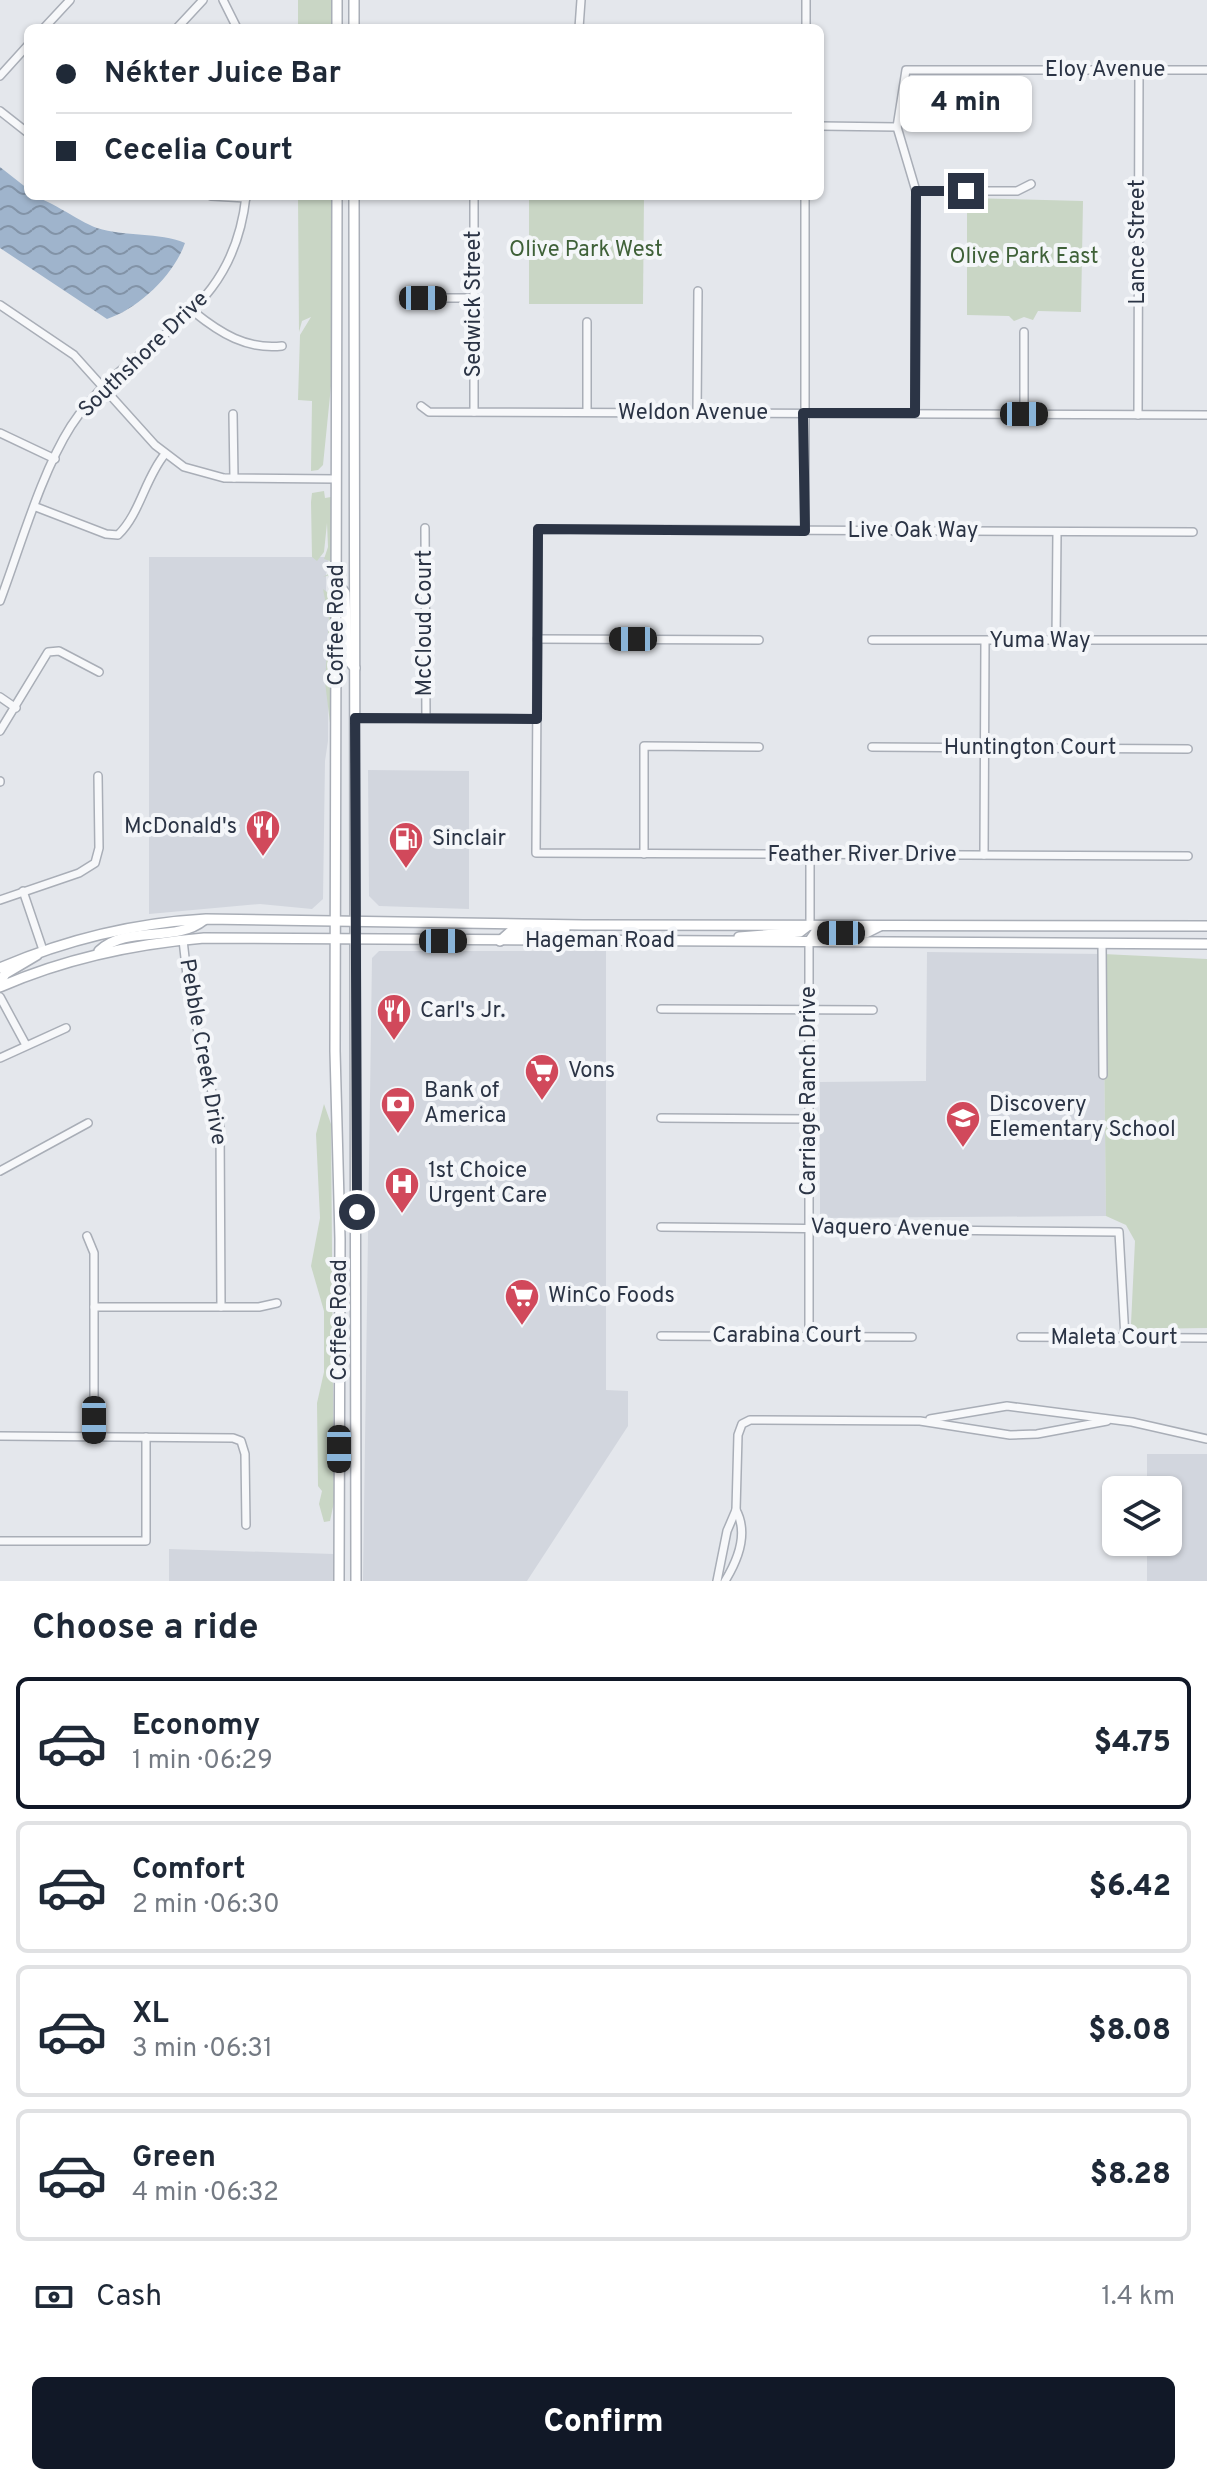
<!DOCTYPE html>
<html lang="en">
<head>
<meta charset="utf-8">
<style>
	:root { --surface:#fff; --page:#f6f6f7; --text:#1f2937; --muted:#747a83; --line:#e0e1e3; --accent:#111827 }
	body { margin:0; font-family:Overpass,sans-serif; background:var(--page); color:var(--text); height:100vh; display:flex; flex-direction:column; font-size:30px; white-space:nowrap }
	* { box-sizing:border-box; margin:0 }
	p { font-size:26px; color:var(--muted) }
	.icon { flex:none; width:44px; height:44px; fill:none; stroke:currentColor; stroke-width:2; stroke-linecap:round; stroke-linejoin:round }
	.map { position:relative; height:1581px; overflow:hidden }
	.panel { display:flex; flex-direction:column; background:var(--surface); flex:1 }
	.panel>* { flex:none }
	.banner { position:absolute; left:24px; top:24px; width:800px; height:176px; border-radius:12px; box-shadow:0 2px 6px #0004; display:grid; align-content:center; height:176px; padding:0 32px; background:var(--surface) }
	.buttons { position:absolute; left:1102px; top:1476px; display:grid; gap:16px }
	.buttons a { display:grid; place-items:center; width:80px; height:80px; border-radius:12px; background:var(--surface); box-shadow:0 2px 6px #0004; font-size:40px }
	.end { position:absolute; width:36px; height:36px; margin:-18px; border:10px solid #2b3445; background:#fff; box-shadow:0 0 0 4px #fff }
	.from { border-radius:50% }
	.bubble { position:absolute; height:56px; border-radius:12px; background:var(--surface); box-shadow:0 2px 6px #0004; font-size:26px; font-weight:800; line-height:56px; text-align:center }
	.car { position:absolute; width:24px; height:48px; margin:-24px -12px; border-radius:10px; box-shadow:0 0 6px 2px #0007; background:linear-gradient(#222 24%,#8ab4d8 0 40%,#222 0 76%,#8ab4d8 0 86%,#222 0) }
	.banner b { display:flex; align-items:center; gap:28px; height:76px; font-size:30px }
	.banner b+b { border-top:2px solid var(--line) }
	.banner i { width:20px; height:20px; background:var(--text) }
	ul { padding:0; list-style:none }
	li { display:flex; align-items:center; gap:24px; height:132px; margin:0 16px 12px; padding:0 16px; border:4px solid var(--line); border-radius:12px }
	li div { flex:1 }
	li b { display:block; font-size:30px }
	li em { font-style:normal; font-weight:800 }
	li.on { border-color:var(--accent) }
	li>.icon { width:72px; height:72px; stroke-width:1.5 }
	h2 { padding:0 32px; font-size:36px; line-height:96px }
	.pay { display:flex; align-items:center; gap:20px; height:88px; padding:0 32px; font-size:30px }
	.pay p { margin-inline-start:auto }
	.cta { display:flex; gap:16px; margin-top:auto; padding:16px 32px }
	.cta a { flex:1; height:92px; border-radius:12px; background:var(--accent); color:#fff; font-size:32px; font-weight:800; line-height:92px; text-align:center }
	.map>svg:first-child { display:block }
	.built { fill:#d2d6de }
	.green { fill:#c9d6c5 }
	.water { fill:url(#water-waves) }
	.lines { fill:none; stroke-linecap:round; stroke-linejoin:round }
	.minor-casing { stroke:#a9aeb7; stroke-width:10 }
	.secondary-casing { stroke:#a9aeb7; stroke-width:12 }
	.minor { stroke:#f7f8fa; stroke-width:7 }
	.secondary { stroke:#fff; stroke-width:9 }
	.route { stroke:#2b3445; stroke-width:10 }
	.labels { text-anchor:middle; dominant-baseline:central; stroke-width:8; stroke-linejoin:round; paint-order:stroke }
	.street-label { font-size:22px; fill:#2b3445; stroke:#f4f6f9 }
	.park-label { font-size:22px; fill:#3f6138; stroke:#f4f6f9 }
	.poi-label { font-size:22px; fill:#2b3445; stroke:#f4f6f9; text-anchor:start }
</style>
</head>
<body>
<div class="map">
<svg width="1207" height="1581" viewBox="0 0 1207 1581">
	<defs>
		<pattern id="water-waves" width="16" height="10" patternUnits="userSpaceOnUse" patternTransform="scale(2)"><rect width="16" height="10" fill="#9fb4cc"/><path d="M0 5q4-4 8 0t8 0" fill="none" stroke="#8293a7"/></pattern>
	</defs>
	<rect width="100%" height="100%" fill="#e4e7ec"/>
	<g class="built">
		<path d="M149,557h180l-3,17v18l3,4 -1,145 -3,20 -2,138 -11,10 -52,-5 -111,10z"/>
		<path d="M368,770l101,1v138l-90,-3 -10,-10z"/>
		<path d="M379,951h227v439l22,1v35l-101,155h-164l9,-623z"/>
		<path d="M927,952l176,2 3,262 -286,2v-136l106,-1z"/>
		<path d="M1147,1454h60v127h-60v-39h21v-52h-21z"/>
		<path d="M169,1549l165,5v27h-165z"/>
	</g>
	<g class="green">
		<rect x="298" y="0" width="33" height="28"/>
		<path d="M298,196h33v190l-8,79 -5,5 -7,1 1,-70 -14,-1 2,-65 11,-18 -9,4 -3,11z"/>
		<path d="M529,196h115l-1,108h-114z"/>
		<path d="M967,198l116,3 -2,111 -43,-1 -5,9 -9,-3 -10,4 -5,-5 -42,-1z"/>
		<path d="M324,491l1,7 6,-1v73l-1,5 -7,2 7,-4v-12l-6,-2 4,-12 -1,-24 -3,29 -7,9 -5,-4 -1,-55 1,-9z"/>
		<path d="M323,589l8,6 -1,128 -5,-41 4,-62z"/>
		<path d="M1103,954l104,5v369l-70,1 -6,-5 4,-83 -9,-16 -20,-9z"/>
		<path d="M324,1104l7,20 3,378 -4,19 -6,1 -5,-18 3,-13 -4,-5 -1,-83 7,-31v-61l-13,-45 9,-48 -4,-84z"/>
	</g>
	<path class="water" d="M0,167l28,22v7c18,0 49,25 69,32 28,9 62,4 88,15 -11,32 -47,66 -78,76l-107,-71z"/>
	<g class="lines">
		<g class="minor-casing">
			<g id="minor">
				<path d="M223,0l14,28"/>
				<path d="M44,28l26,-28"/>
				<path d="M177,28l26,-28"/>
				<path d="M579,28l2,-28"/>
				<path d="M806,28v-28"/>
				<path d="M0,76l28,-31"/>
				<path d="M0,111l28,22"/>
				<path d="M820,126l77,1"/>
				<path d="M916,191h101l14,-7"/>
				<path d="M211,196l35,2"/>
				<path d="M805,196v335"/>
				<path d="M423,298h52"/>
				<path d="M0,305l74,50 81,90 29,22 40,11 112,1"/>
				<path d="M194,312c26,21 53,38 88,34"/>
				<path d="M421,406l8,6 778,3"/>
				<path d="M474,412v-216"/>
				<path d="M587,412v-90"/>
				<path d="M697,413l1,-122"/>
				<path d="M915,413l1,-222 -19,-64 9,-57h301"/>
				<path d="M233,414l1,64"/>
				<path d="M1024,414v-82"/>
				<path d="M1138,415l1,-345"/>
				<path d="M0,433l55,26"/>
				<path d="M36,507l70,27 12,1c22,-21 27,-57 47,-81"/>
				<path d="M425,528l1,190"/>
				<path d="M0,601c20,-53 41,-128 71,-175 60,-92 161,-100 175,-230"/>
				<path d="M537,639l222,1"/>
				<path d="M872,640h335"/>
				<path d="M1056,641l1,-109"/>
				<path d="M0,697l16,11"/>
				<path d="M355,718l182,1"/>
				<path d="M0,731l48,-79 11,-1 40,21"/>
				<path d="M872,747l316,2"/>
				<path d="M0,781v1"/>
				<path d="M644,854v-108l115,1"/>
				<path d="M810,854v70"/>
				<path d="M984,855l1,-214"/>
				<path d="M1188,856l-652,-3 2,-324 655,3"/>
				<path d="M23,891l20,59"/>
				<path d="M0,900l79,-27 16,-10 4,-15 -1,-72"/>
				<path d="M183,940l6,53 31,134 1,180"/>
				<path d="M1102,944l1,131"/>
				<path d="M0,997l26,48"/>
				<path d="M661,1009l212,1"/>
				<path d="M0,1058l66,-30"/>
				<path d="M661,1118l148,1"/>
				<path d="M0,1171l88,-48"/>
				<path d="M661,1227l458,5 6,106"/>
				<path d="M87,1236l7,17v183"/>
				<path d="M94,1307h165l18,-4"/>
				<path d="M661,1336l251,1"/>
				<path d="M809,1336v-394"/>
				<path d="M1021,1337l186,1"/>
				<path d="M930,1419l77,-13 125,16 75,17"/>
				<path d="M0,1436l233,2 8,3 4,13 1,71"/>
				<path d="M0,1541h146v-104"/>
				<path d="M717,1581l10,-50 9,-21 2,-75 4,-11 8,-4 170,1 90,14 27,-1 70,-13"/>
				<path d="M725,1581c13,-21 24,-47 11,-71"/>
			</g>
		</g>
		<g class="secondary-casing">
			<g id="secondary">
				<path d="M337,0v28"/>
				<path d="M354,0v28"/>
				<path d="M337,196l-2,855 5,188 -1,342"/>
				<path d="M354,196l2,1385"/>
				<path d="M337,582l8,11 2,66 8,9"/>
				<path d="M739,937l61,-5 9,-7"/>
				<path d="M500,941l10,-9 55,-2"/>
				<path d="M809,942l6,-9h51l14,-7"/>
				<path d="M99,951c29,-27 75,-7 105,-31"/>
				<path d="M0,968c65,-28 135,-45 206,-49l377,6 624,1"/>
				<path d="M0,982l5,-8 32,-19"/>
				<path d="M0,987c66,-29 133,-43 204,-49l1003,6"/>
			</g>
		</g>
		<use href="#minor" class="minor"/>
		<use href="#secondary" class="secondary"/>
	</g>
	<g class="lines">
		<path class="route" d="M357,1212l-2,-494 182,1 1,-190 267,2 -2,-118h112l1,-222h50"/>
	</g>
	<defs>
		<g id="restaurant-pin" transform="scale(1.8)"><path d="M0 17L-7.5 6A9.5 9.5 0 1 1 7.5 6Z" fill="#d1495b" stroke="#f4f6f9"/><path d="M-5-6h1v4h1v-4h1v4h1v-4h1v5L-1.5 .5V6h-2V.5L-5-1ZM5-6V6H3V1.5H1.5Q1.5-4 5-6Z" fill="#fff"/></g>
		<g id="fuel-pin" transform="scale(1.8)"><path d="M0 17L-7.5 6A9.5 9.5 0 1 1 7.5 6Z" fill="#d1495b" stroke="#f4f6f9"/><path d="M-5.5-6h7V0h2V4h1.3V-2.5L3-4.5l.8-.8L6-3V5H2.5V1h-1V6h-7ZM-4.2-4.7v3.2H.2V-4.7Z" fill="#fff"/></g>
		<g id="supermarket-pin" transform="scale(1.8)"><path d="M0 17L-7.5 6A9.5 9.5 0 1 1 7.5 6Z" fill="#d1495b" stroke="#f4f6f9"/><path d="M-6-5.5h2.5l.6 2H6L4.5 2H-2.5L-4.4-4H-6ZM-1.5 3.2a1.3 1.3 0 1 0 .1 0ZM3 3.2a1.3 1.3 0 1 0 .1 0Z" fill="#fff"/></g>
		<g id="bank-pin" transform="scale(1.8)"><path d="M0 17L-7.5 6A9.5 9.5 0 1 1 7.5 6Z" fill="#d1495b" stroke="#f4f6f9"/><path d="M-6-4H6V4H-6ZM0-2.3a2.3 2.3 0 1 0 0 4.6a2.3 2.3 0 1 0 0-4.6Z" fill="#fff"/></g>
		<g id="school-pin" transform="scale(1.8)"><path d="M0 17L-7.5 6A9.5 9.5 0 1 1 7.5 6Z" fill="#d1495b" stroke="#f4f6f9"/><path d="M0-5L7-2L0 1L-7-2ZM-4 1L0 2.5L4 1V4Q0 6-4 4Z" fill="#fff"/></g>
		<g id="hospital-pin" transform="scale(1.8)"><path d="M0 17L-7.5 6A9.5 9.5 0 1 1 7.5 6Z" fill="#d1495b" stroke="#f4f6f9"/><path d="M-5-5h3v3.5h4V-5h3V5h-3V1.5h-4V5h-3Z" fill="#fff"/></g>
	</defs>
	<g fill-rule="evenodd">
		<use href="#restaurant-pin" x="263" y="827"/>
		<use href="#fuel-pin" x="406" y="839"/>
		<use href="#restaurant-pin" x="394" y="1011"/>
		<use href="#supermarket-pin" x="542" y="1071"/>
		<use href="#bank-pin" x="398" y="1104"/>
		<use href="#school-pin" x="963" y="1118"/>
		<use href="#hospital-pin" x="402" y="1184"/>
		<use href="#supermarket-pin" x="522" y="1296"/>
	</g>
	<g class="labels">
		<g class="street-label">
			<text x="1105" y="70">Eloy Avenue</text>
			<text transform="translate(1138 242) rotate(-90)">Lance Street</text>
			<text transform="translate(474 304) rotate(-90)">Sedwick Street</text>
			<text transform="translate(144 355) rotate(-44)">Southshore Drive</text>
			<text x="693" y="413">Weldon Avenue</text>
			<text x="913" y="531">Live Oak Way</text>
			<text transform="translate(425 623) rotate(-90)">McCloud Court</text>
			<text transform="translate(337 625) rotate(-90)">Coffee Road</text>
			<text x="1040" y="641">Yuma Way</text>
			<text x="1030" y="748">Huntington Court</text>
			<text x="862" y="855">Feather River Drive</text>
			<text x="600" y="941">Hageman Road</text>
			<text transform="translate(202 1052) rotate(80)">Pebble Creek Drive</text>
			<text transform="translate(809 1091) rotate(-90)">Carriage Ranch Drive</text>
			<text transform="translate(890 1229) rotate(1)">Vaquero Avenue</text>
			<text transform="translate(340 1320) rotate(-90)">Coffee Road</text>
			<text x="787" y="1336">Carabina Court</text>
			<text x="1114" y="1338">Maleta Court</text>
		</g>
		<g class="park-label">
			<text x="586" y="250">Olive Park West</text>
			<text x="1024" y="257">Olive Park East</text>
		</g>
		<g class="poi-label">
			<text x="237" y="827" text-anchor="end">McDonald's</text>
			<text x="432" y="839">Sinclair</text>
			<text x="420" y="1011">Carl's Jr.</text>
			<text x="568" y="1071">Vons</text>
			<text x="424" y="1091">Bank of<tspan x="424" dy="25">America</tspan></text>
			<text x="989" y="1105">Discovery<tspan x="989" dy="25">Elementary School</tspan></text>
			<text x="428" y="1171">1st Choice<tspan x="428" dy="25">Urgent Care</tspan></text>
			<text x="548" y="1296">WinCo Foods</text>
		</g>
	</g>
</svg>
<div class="buttons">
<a><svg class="icon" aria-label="layers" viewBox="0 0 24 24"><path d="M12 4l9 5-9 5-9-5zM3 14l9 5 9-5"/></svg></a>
</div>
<i class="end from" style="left:357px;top:1212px"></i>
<i class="end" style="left:966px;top:191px"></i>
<div class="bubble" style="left:900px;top:76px;width:132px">4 min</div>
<i class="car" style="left:423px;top:298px;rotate:90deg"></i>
<i class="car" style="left:1024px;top:414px;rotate:90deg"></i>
<i class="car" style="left:633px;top:639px;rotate:270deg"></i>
<i class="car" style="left:841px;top:933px;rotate:270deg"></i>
<i class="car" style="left:443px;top:941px;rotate:90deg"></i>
<i class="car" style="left:94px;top:1420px;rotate:180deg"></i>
<i class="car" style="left:339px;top:1449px;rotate:180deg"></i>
<div class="banner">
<b><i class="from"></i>Nékter Juice Bar</b>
<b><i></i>Cecelia Court</b>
</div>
</div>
<section class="panel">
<h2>Choose a ride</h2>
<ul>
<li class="on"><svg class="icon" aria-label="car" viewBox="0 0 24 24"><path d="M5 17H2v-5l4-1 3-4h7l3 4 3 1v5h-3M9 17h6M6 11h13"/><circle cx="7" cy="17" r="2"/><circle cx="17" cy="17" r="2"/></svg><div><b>Economy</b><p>1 min · 06:29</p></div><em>$4.75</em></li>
<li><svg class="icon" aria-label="car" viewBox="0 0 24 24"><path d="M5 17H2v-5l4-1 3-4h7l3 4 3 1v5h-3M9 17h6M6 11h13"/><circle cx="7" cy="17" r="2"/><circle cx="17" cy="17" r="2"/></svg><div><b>Comfort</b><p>2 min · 06:30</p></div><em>$6.42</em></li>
<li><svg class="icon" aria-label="car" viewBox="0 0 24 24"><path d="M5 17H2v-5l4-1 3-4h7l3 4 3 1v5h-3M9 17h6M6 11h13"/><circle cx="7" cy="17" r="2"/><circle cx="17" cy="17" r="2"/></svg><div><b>XL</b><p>3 min · 06:31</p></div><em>$8.08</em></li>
<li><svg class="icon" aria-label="car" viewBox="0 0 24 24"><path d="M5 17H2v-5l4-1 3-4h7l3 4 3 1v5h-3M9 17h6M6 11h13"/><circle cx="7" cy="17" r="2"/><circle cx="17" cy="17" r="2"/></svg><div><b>Green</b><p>4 min · 06:32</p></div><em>$8.28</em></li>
</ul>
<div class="pay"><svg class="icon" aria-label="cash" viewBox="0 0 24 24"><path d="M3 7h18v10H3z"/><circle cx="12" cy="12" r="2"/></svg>Cash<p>1.4 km</p></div>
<div class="cta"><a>Confirm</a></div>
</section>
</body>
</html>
